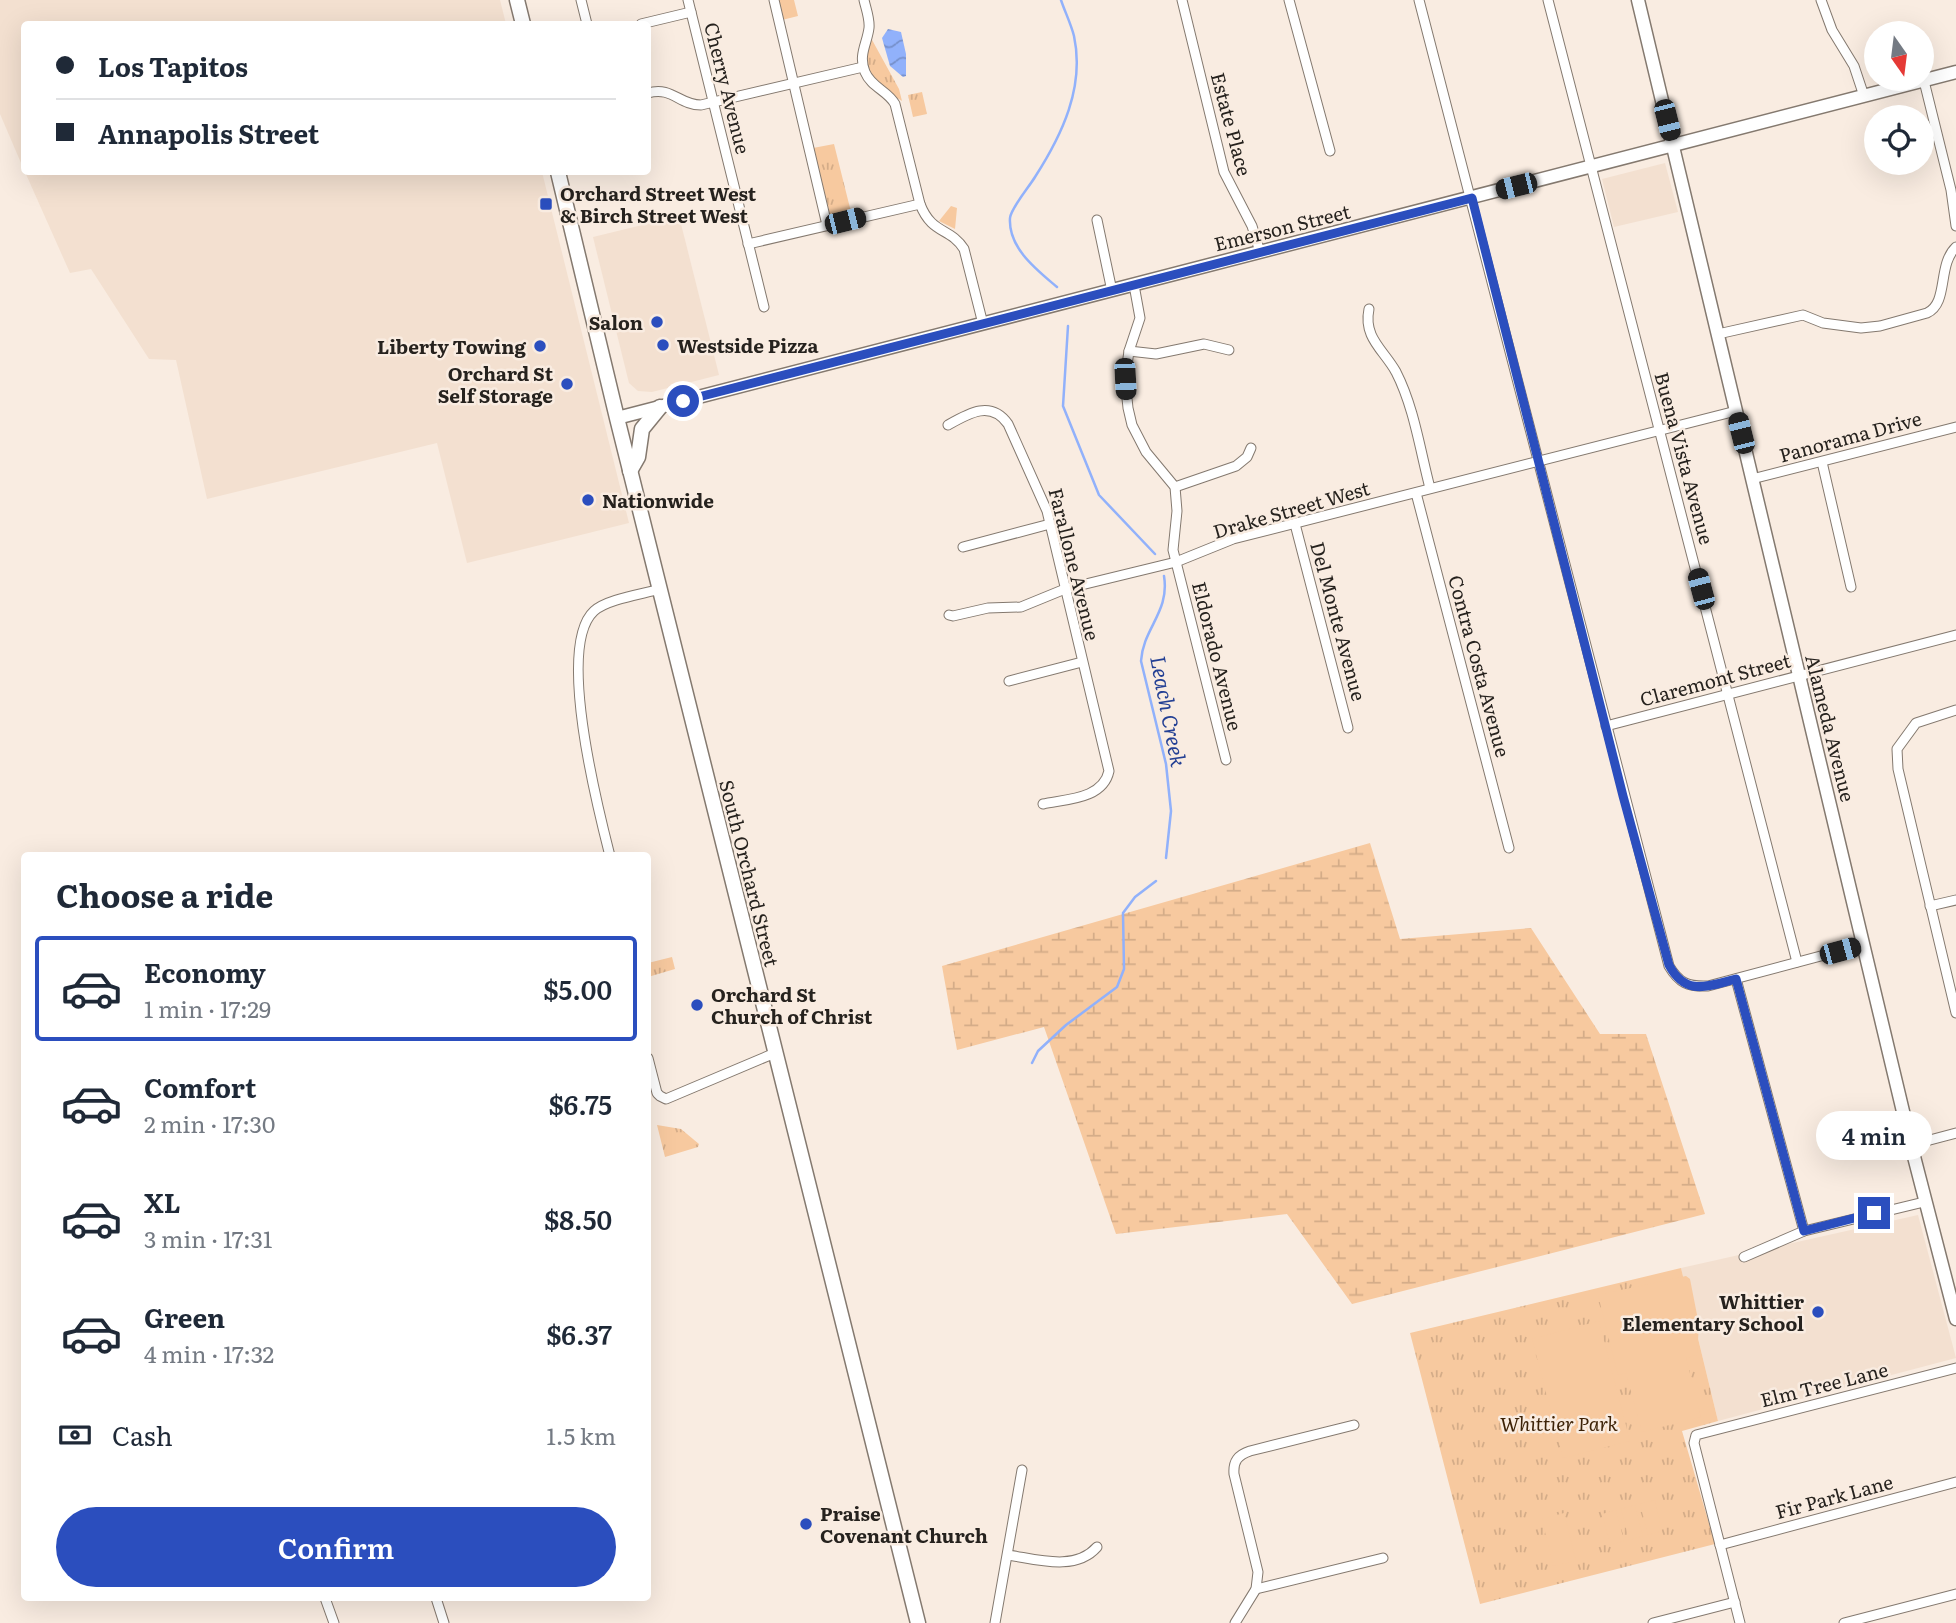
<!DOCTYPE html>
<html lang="en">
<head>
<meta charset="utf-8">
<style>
	:root { --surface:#fff; --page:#f2f2f3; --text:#1f2937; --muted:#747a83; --line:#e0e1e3; --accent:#2b4ebe }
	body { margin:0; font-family:Literata,serif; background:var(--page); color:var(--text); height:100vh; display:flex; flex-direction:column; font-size:26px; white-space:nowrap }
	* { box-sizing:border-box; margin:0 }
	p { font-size:23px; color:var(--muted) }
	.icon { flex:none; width:38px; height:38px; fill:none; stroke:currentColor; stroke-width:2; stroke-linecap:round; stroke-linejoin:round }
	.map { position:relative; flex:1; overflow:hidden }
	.details { position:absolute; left:21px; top:852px; width:630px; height:749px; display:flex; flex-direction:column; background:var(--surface); border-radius:7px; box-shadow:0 7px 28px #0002 }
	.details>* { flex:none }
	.hud { position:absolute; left:21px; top:21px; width:630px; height:154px; border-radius:7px; box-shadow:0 7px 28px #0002; display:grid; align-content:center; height:154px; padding:0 35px; background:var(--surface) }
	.needle { width:46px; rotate:166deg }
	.tools { position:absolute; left:1864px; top:21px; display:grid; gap:14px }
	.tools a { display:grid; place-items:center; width:70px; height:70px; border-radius:50%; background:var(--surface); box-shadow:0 7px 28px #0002; font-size:35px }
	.end { position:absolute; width:32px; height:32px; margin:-16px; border:9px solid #2b4ebe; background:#fff; box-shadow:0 0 0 4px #fff }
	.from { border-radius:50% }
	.bubble { position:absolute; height:49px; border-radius:24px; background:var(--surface); box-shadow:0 7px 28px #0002; font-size:23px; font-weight:600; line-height:49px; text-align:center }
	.car { position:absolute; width:21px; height:42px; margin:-21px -10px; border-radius:9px; box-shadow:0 0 5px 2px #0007; background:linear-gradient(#222 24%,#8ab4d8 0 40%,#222 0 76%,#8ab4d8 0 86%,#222 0) }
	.hud b { display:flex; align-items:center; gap:24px; height:66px; font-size:26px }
	.hud b+b { border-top:2px solid var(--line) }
	.hud i { width:18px; height:18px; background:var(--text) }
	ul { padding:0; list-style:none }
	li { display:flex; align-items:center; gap:21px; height:105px; margin:0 14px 10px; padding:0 21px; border:4px solid transparent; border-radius:7px }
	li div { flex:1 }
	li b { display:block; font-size:26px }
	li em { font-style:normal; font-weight:600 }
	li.selected { border-color:var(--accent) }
	li>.icon { width:63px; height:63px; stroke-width:1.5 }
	h2 { padding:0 35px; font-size:32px; line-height:84px }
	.pay { display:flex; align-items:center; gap:18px; height:77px; padding:0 35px; font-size:26px }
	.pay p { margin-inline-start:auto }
	.button { display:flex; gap:14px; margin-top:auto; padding:14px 35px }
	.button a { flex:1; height:80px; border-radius:42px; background:var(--accent); color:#fff; font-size:28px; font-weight:600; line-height:80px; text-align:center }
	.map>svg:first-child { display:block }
	.built { fill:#f3e0d0 }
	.grass { fill:url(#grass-tufts) }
	.wetland { fill:url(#wetland-marsh) }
	.garden { fill:#f7c99f }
	.water { fill:url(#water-waves) }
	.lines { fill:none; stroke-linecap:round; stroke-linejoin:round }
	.stream { stroke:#91b1fb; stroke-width:2.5 }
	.street-casing { stroke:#84796f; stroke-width:11 }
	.secondary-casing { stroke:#84796f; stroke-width:15 }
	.primary-casing { stroke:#84796f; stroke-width:17 }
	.street { stroke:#fff; stroke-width:9 }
	.secondary { stroke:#fff; stroke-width:12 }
	.primary { stroke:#fff; stroke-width:14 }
	.route { stroke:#2b4ebe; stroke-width:9 }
	.poi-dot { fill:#2b4ebe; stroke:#f9ece1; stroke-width:2.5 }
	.labels { text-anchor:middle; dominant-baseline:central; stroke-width:5; stroke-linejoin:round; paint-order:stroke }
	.street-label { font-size:19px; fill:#26221e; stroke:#f9ece1 }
	.poi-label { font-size:19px; font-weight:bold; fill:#26221e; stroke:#f9ece1; text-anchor:start }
	.park-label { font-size:19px; font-style:italic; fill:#3d2206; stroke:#f9ece1 }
	.water-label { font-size:21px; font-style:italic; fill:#244094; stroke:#f9ece1 }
</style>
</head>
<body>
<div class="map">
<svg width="1956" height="1623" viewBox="0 0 1956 1623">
	<defs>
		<pattern id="grass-tufts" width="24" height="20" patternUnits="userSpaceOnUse" patternTransform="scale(1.75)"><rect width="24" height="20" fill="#f7c99f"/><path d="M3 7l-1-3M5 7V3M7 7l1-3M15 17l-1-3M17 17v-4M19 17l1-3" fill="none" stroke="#d4ac88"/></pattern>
		<pattern id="wetland-marsh" width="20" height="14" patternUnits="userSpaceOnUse" patternTransform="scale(1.75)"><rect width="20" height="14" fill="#f7c99f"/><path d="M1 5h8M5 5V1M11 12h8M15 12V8" fill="none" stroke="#d4ac88"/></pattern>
		<pattern id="water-waves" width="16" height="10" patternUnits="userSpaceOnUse" patternTransform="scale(1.75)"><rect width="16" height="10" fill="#91b1fb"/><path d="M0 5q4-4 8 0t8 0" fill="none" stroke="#7690cb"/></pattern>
	</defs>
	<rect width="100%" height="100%" fill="#f9ece1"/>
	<g class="built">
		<path d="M0,0h500l6,24h-482v146l-24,-56z"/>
		<path d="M1665,163l13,49 -64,15 -12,-48z"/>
		<path d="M25,172h517l87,351 -162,40 -30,-120 -230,56 -31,-139 -27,-1 -58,-90 -21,4z"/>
		<path d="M679,216l40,159 -67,17 -14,-1 -9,-8 -36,-146z"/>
		<path d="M1918,1215l38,143 -238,63 -37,-153z"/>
	</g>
	<g class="grass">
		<path d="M777,0h17l4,16 -16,4z"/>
		<path d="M871,38l28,51 3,12c-30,-20 -41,-25 -31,-63z"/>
		<path d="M922,92l5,22 -14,3 -5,-22z"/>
		<path d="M834,144l18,72 -14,3 -8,-5 -17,-66z"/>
		<path d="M951,206l6,2 -2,21 -16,-8z"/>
		<path d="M672,957l3,12 -27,8v-14z"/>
		<path d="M657,1125l24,4 18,15 -1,3 -33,10z"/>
		<path d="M1681,1268l37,153 -36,10 33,113 -235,60 -70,-271z"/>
	</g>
	<path class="wetland" d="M1370,843l30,96 131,-11 69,106h46l59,180 -353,90 -65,-90 -171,20 -72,-207 -87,23 -15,-84z"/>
	<g class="garden">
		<path d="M1686,1276l4,3 9,46 -2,30 -11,3 15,59 -59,15 -16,-59 -8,2 -20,-80z"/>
		<path d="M1599,1321l31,120 -67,17 -31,-119z"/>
		<path d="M1655,1500l7,31 -14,4 -8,-31z"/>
		<path d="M1635,1505l8,31 -14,4 -8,-31z"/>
		<path d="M1616,1510l8,31 -14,4 -8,-31z"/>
		<path d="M1564,1513l12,48 -23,5 -11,-47z"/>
	</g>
	<path class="water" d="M888,29l13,3 5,22v22l-3,1 -13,-11 -8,-28z"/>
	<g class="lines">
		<g class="stream">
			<path d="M1057,287c-20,-17 -49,-39 -47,-69 1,-10 19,-31 25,-41 27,-42 50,-90 39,-141 -3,-12 -9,-24 -13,-36"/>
			<path d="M1068,326l-5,80 36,89 56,59"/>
			<path d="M1164,576c6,36 -21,52 -23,85l25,103 5,47 -5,47"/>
			<path d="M1032,1063l6,-12 28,-26 51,-38 7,-18 -1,-56 12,-16 21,-16"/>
		</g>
		<g class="street-casing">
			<g id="street">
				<path d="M581,0l6,24"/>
				<path d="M688,0l76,307"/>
				<path d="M774,0l53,225"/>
				<path d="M864,0c2,9 6,19 5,28 -2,16 -11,27 -4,44 6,15 23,19 30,32l25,100c12,31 30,23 44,45l19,75"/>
				<path d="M1182,0l42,172 28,54 8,26"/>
				<path d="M1289,0l41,151"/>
				<path d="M1419,0l250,966c10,17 19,21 39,20l154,-41"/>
				<path d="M1548,0l249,962"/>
				<path d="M1821,0l11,30 22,36 10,30"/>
				<path d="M641,24l50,-12"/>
				<path d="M1924,81l27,109 5,36"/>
				<path d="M648,93c24,-7 31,12 53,12l162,-38"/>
				<path d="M1097,220l15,71"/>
				<path d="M748,244l172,-40"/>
				<path d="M1134,285l6,33 -11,33 -4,28 3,29 4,17 14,27 29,35 2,24 -4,39 53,210"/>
				<path d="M1369,309c-6,29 15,41 27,63 18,35 24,78 34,116"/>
				<path d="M1718,334l85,-19 20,8 38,5 19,-2 47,-13c22,-10 10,-48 29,-66"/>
				<path d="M1129,351l27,3 48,-10 25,6"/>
				<path d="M948,425c21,-12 43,-25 60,-1l39,87 62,260c-6,28 -42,28 -66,33"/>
				<path d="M1822,462l29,125"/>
				<path d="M1752,479l204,-52"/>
				<path d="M1175,487l61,-21 11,-9 4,-9"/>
				<path d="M1416,493l93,355"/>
				<path d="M1295,524l53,204"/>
				<path d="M963,547l87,-23"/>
				<path d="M949,615l4,1 35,-8 33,-1 44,-18 111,-27 57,-23 503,-128"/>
				<path d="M1009,681l73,-19"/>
				<path d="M1956,710l-40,13 -19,26 1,20 58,244"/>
				<path d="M1606,726l350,-91"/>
				<path d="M610,856c-12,-47 -54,-210 -16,-245 13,-12 49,-17 66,-22"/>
				<path d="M1930,906l26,-6"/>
				<path d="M1736,979l68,252"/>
				<path d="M648,1058l9,35 3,3 6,3 109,-46"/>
				<path d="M1911,1145l45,-12"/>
				<path d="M1744,1257l60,-26 120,-29"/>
				<path d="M1720,1545l236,-63"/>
				<path d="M1008,1555c28,4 67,17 89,-8"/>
				<path d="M1256,1589l127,-31"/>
				<path d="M325,1598l9,25"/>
				<path d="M436,1598l8,25"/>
				<path d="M995,1623l27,-153"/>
				<path d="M1235,1623l21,-34 2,-17 -24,-98c-1,-13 4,-19 16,-23l104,-26"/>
				<path d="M1653,1623l82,-21"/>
				<path d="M1740,1623l-46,-180 2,-8 260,-67"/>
				<path d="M1844,1623l112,-29"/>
			</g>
		</g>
		<g class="secondary-casing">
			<g id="secondary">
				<path d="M1638,0l273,1145 45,174"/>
				<path d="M617,418l1339,-346"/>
			</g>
		</g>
		<g class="primary-casing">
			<g id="primary">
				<path d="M517,0l6,24"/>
				<path d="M558,172l59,246 301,1205"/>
				<path d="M630,471l8,-14 4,-28 18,-22"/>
			</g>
		</g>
		<use href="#street" class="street"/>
		<use href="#secondary" class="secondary"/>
		<use href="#primary" class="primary"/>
	</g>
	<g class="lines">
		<path class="route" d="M683,401l789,-203 151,598 46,169c17,32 39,21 67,14l68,252 70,-18"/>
	</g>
	<g class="poi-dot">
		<rect x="539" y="197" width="14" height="14" rx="3.5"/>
		<circle cx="657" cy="322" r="7"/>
		<circle cx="663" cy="345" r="7"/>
		<circle cx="540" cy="346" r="7"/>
		<circle cx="567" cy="384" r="7"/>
		<circle cx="588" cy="500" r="7"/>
		<circle cx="697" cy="1005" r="7"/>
		<circle cx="1818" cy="1312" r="7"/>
		<circle cx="806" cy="1524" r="7"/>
	</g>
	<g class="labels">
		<g class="street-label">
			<text transform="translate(728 88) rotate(76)">Cherry Avenue</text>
			<text transform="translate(1232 124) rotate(75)">Estate Place</text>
			<text transform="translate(1282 227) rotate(-14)">Emerson Street</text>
			<text transform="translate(1850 436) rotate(-15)">Panorama Drive</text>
			<text transform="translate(1685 458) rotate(75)">Buena Vista Avenue</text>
			<text transform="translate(1291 509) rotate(-16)">Drake Street West</text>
			<text transform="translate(1075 564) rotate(76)">Farallone Avenue</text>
			<text transform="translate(1339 621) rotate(75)">Del Monte Avenue</text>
			<text transform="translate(1218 656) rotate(76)">Eldorado Avenue</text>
			<text transform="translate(1480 666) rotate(75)">Contra Costa Avenue</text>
			<text transform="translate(1715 679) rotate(-15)">Claremont Street</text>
			<text transform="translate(1831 728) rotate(76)">Alameda Avenue</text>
			<text transform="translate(750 873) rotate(76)">South Orchard Street</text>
			<text transform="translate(1824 1384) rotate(-14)">Elm Tree Lane</text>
			<text transform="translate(1834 1496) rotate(-15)">Fir Park Lane</text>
		</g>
		<g class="poi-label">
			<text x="560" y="193">Orchard Street West<tspan x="560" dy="22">&amp; Birch Street West</tspan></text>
			<text x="643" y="322" text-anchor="end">Salon</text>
			<text x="677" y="345">Westside Pizza</text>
			<text x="526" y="346" text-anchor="end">Liberty Towing</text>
			<text x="553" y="373" text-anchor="end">Orchard St<tspan x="553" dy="22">Self Storage</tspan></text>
			<text x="602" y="500">Nationwide</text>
			<text x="711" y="994">Orchard St<tspan x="711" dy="22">Church of Christ</tspan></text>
			<text x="1804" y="1301" text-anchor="end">Whittier<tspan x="1804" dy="22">Elementary School</tspan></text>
			<text x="820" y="1513">Praise<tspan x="820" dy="22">Covenant Church</tspan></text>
		</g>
		<g class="park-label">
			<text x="1559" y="1423">Whittier Park</text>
		</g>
		<g class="water-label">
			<text transform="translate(1170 711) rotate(79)">Leach Creek</text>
		</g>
	</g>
</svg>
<div class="tools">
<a><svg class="needle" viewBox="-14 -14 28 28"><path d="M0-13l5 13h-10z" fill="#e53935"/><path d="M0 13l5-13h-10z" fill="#747a83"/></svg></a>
<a><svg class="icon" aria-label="locate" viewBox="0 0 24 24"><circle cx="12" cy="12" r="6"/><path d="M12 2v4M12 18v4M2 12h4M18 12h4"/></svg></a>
</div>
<i class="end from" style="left:683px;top:401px"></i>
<i class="end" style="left:1874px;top:1213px"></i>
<div class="bubble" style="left:1816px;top:1111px;width:116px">4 min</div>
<i class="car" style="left:1667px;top:120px;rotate:166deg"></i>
<i class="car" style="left:1516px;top:186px;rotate:256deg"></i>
<i class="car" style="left:845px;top:221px;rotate:76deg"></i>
<i class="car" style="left:1125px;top:379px;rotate:177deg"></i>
<i class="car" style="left:1741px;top:433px;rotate:346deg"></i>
<i class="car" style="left:1701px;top:589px;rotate:345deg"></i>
<i class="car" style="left:1840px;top:951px;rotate:75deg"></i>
<div class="hud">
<b><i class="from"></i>Los Tapitos</b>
<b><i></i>Annapolis Street</b>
</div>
<section class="details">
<h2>Choose a ride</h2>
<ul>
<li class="selected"><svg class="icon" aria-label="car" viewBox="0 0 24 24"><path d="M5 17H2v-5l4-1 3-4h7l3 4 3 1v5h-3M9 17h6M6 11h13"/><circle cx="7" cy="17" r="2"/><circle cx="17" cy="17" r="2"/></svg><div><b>Economy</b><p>1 min · 17:29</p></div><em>$5.00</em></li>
<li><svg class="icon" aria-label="car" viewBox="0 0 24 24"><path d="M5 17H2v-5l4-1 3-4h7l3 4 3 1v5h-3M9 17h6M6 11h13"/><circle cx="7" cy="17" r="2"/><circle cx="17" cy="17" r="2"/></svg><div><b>Comfort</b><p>2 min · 17:30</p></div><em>$6.75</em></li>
<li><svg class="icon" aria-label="car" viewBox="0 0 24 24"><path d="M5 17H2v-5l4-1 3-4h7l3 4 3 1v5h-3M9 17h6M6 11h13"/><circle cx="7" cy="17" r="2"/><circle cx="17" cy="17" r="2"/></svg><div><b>XL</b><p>3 min · 17:31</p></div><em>$8.50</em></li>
<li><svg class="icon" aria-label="car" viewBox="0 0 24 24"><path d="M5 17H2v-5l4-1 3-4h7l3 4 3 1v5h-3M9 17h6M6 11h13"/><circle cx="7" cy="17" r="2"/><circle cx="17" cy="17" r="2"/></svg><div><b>Green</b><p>4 min · 17:32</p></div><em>$6.37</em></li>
</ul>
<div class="pay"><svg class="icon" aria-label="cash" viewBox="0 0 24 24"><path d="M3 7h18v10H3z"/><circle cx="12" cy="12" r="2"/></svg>Cash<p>1.5 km</p></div>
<div class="button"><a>Confirm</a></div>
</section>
</div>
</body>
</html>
